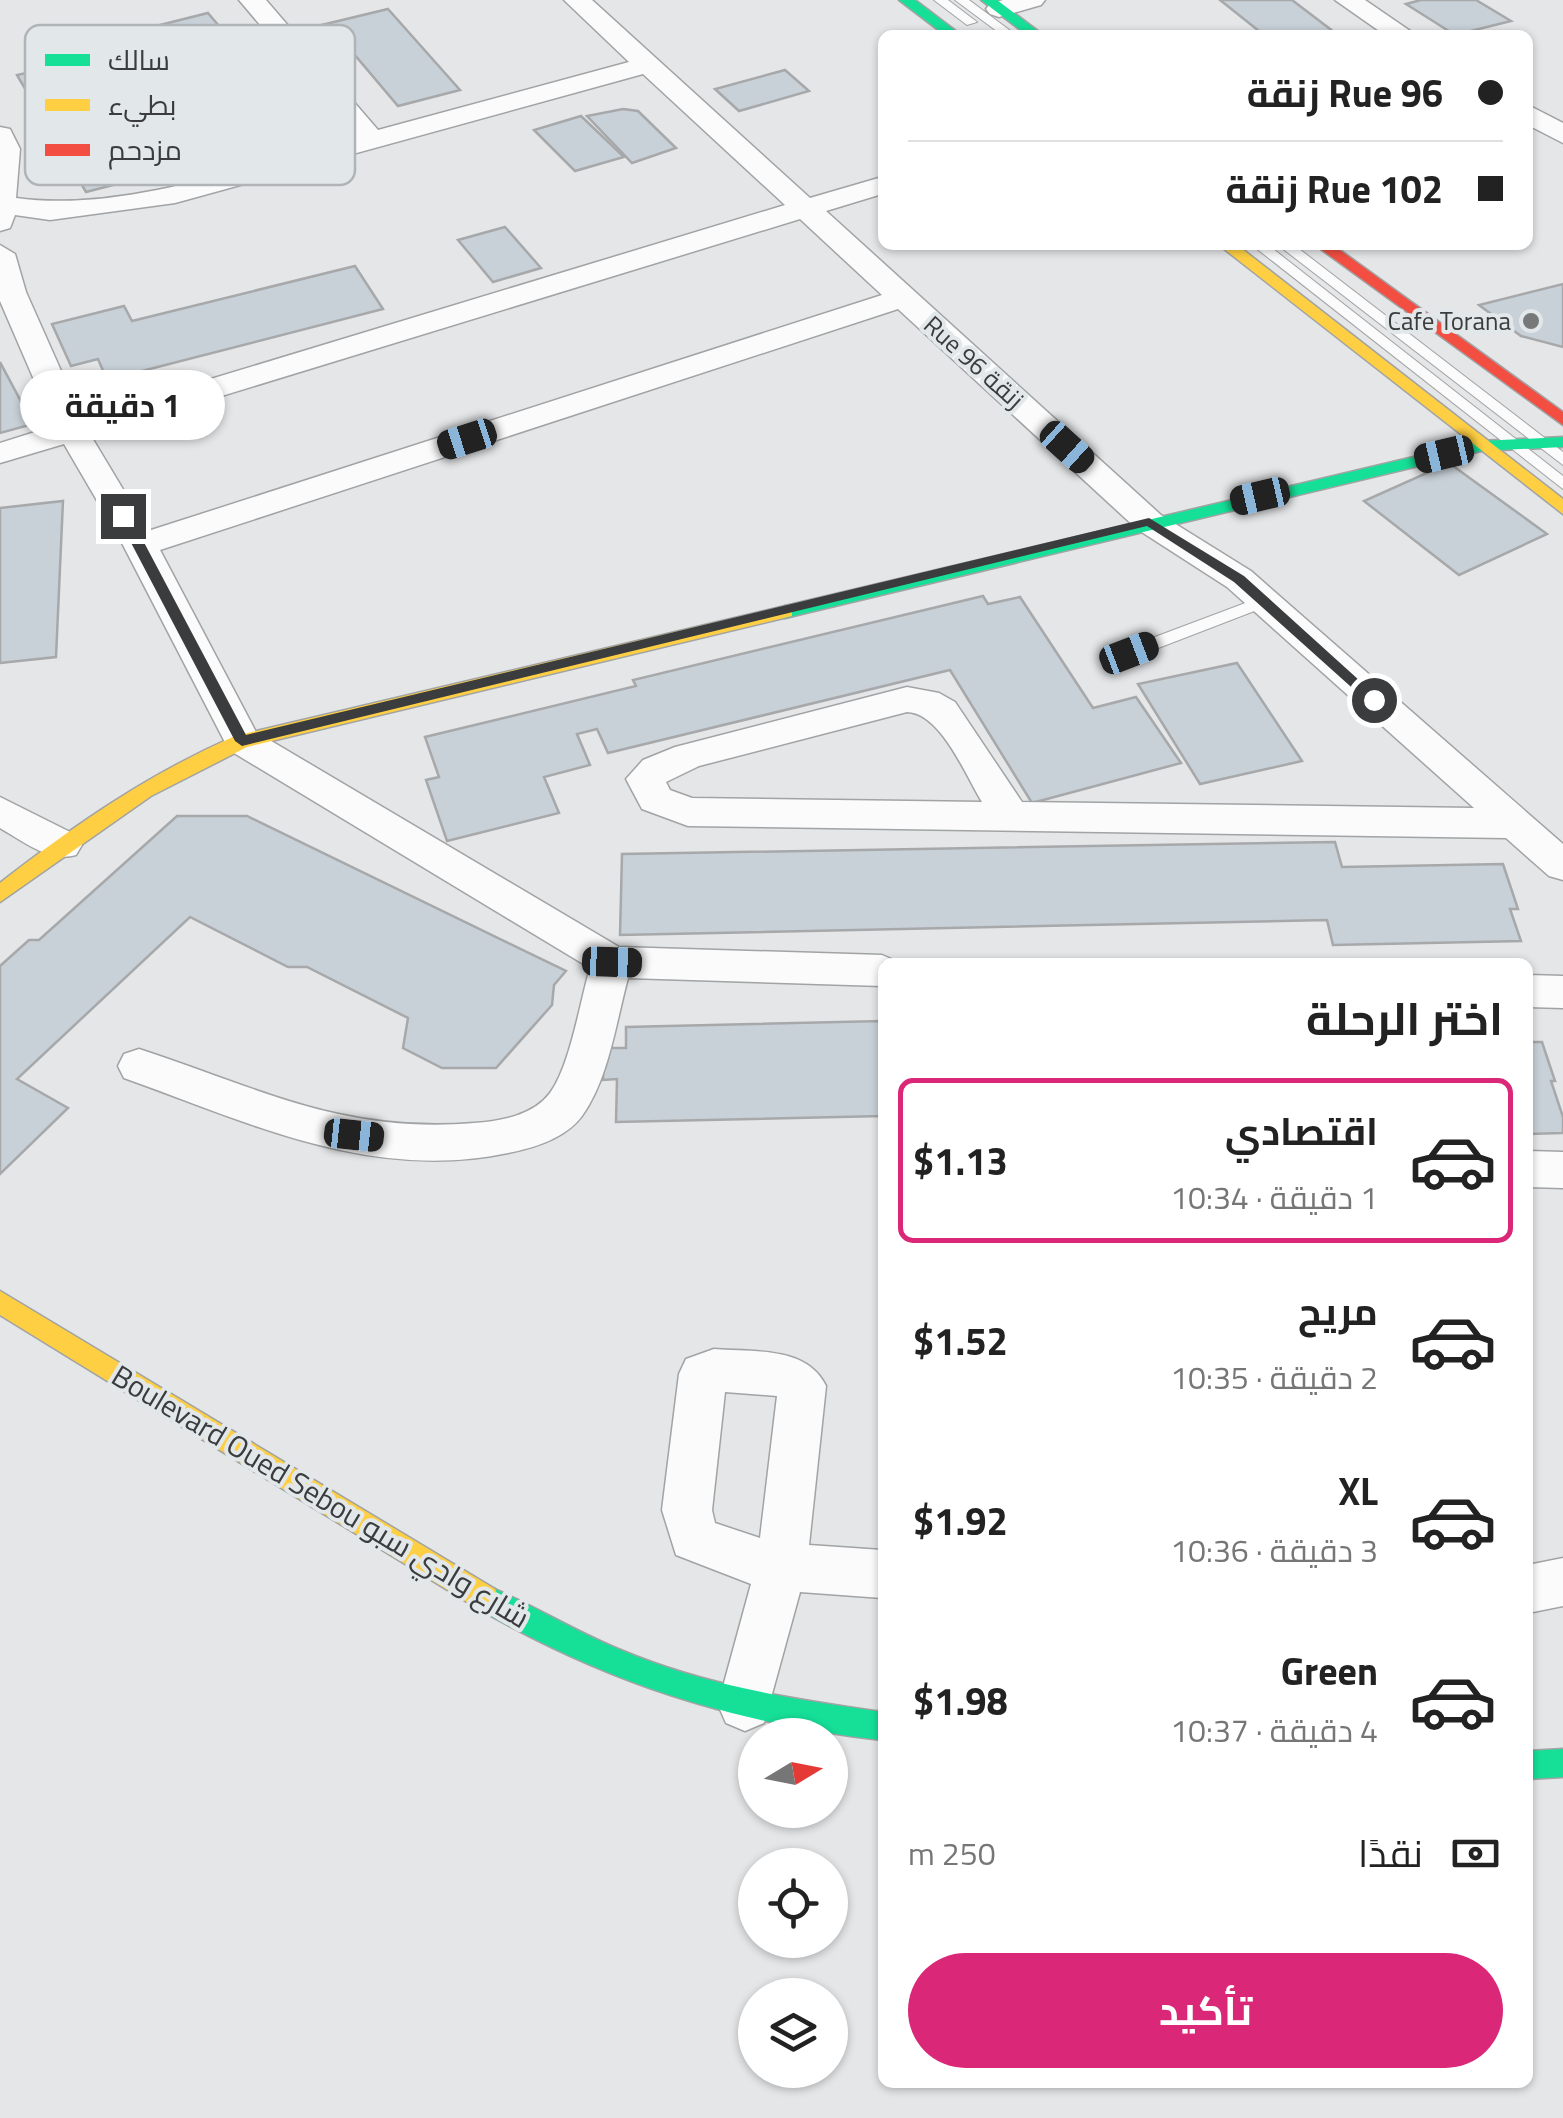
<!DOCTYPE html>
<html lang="ar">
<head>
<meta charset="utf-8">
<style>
	:root { --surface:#fff; --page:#f6f6f6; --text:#222; --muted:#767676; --line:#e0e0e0; --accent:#db2777 }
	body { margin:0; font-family:"Titillium Web",Cairo,sans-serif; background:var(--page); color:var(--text); direction:rtl; height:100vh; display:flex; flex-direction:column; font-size:38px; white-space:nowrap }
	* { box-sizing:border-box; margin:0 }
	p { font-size:32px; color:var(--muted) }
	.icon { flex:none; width:55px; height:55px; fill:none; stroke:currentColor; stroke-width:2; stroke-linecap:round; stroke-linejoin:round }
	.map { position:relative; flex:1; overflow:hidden; direction:ltr }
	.panel { position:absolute; left:878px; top:958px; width:655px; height:1130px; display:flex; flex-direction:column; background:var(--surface); border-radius:15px; box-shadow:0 2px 8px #0004; direction:rtl }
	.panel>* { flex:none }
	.top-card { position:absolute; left:878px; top:30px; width:655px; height:220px; border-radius:15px; box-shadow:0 2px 8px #0004; direction:rtl; display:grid; align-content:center; height:220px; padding:0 30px; background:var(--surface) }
	.needle { width:65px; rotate:80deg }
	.controls { position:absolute; left:738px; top:1718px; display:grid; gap:20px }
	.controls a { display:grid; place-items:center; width:110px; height:110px; border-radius:50%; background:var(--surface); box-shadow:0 2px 8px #0004; font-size:50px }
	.end { position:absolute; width:45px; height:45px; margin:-22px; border:12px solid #3a3c3d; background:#fff; box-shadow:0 0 0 5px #fff }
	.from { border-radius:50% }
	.bubble { position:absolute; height:70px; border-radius:35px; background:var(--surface); box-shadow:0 2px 8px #0004; font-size:32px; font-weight:700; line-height:70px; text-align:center; direction:rtl }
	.car { position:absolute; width:30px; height:60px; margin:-30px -15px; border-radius:12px; box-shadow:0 0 8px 2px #0007; background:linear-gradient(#222 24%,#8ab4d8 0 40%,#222 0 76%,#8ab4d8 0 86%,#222 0) }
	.top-card b { display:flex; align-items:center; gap:35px; height:95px; font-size:38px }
	.top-card b+b { border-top:2px solid var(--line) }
	.top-card i { width:25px; height:25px; background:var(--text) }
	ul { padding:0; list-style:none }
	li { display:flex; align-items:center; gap:30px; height:165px; margin:0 20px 15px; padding:0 10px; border:5px solid transparent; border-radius:15px }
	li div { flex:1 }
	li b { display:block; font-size:38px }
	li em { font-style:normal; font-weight:700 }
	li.active { border-color:var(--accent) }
	li>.icon { width:90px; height:90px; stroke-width:1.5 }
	h2 { padding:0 30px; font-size:45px; line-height:120px }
	.pay { display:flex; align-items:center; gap:25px; height:110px; padding:0 30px; font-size:38px }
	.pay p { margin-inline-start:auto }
	.primary-button { display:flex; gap:20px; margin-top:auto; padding:20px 30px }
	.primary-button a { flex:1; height:115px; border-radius:60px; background:var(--accent); color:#fff; font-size:40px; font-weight:700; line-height:115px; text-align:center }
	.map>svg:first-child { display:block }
	.building { fill:#c8d1d8; stroke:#a7a8aa; stroke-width:2.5 }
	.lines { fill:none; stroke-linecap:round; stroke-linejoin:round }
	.lane-casing { stroke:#a1a3a4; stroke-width:2 }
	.street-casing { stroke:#a1a3a4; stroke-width:3 }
	.fast-casing { stroke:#a1a3a4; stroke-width:3 }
	.slow-casing { stroke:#a1a3a4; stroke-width:3 }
	.jam-casing { stroke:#a1a3a4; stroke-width:3 }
	.lane { fill:#fbfbfc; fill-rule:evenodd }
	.street { fill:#fbfbfc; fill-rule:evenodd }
	.fast { fill:#16e098; fill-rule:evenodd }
	.slow { fill:#ffcf43; fill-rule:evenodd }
	.jam { fill:#f24e42; fill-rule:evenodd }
	.route { fill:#3a3c3d }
	.poi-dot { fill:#767879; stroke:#e2e7ea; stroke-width:4 }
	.labels { text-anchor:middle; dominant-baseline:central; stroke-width:8; stroke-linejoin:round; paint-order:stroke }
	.far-poi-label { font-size:25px; fill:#3a3c3d; stroke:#e2e7ea; text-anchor:end }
	.far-street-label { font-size:25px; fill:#3a3c3d; stroke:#e2e7ea }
	.street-label { font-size:30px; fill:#3a3c3d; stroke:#e2e7ea }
	.key { fill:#e2e7ea; stroke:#b0b4b6; stroke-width:2.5 }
	.key-label { font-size:28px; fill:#3a3c3d }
</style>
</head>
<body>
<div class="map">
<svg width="1563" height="2118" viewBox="0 0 1563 2118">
	<rect width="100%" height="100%" fill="#e4e6e8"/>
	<g class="building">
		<path d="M1220,0h72l46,35h-74z"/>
		<path d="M1421,0h55l35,21 -56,14 -49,-31z"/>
		<path d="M388,9l72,81 -62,16 -50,-59 -23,5 -20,-23z"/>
		<path d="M208,13l16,19 -68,17 -16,-19z"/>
		<path d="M84,60l57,89 18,-4 16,24 -89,23 -69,-117z"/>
		<path d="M785,70l24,21 -70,20 -24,-22z"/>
		<path d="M623,109l15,2 38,37 -44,15 -45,-47z"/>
		<path d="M581,116l43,41 -49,14 -41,-41z"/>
		<path d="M505,227l36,41 -48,14 -35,-42z"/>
		<path d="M355,266l28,43 -276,71 -9,-21 -27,7 -19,-42 72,-18 8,15z"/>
		<path d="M1563,284v63l-42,-11 -42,-31z"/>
		<path d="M0,362l33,62 -33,9z"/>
		<path d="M1449,463l98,71 -88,41 -95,-74z"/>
		<path d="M63,501l-7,156 -56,6v-155z"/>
		<path d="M983,596l5,8 32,-7 73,111 43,-11 45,66 -149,40 -82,-133 -342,83 -11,-24 -20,5 13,31 -46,12 15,36 -112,28 -21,-61 13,-3 -14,-40 211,-51 -3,-6z"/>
		<path d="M1237,663l65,98 -102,23 -62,-100z"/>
		<path d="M177,816h70l319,155 -12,14 -2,20 -56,63h-54l-39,-20 5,-30 -101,-51h-19l-98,-50 -173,162 51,29 -68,66v-208l29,-26h10z"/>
		<path d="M1335,842l7,25 161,-3 15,45h-8l11,32 -188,4 -6,-25 -707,15 2,-81z"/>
		<path d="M882,1021v95l-266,6 1,-43 -14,1 1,-32h22v-21z"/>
		<path d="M1528,1042h14l13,39h-4l12,36v16l-35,1z"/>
	</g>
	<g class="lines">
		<g class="lane-casing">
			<g id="lane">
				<path d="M934,0h14l29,22 -10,3z"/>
				<path d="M955,0h14l47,35h-14z"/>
				<path d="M1252,245h16l295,231v13z"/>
				<path d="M1278,245h16l269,207v13z"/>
				<path d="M1264,596l6,1v8l-135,52h-12l-2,-4 2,-4z"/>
			</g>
		</g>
		<g class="street-casing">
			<g id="street">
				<path d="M239,0h27l112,130 251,-68 -65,-62h28l218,198 72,-21v17l-56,17 335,304 90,56 312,273v36l-14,-4 -43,-38 -818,-12 -46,-17 -16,-30 17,-19 32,-13 232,-60 32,6 16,9 67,100 452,6 -247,-221 -90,-58 -239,-220 -738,241 96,182 363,215 263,8 16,7h-16v24l-254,-8c-12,44 -19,100 -46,138 -16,22 -48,32 -74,37 -137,29 -258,-30 -384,-75l-6,-12 6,-12 15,-5c120,39 203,85 335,74 26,-2 59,-7 76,-30 20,-27 30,-91 40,-125l-361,-218 -106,-205 -59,-101 -64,19v-20l54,-17 -54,-125v-56l15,9 11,38 56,126 703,-213 -142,-131 -468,129 -125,17 -35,-5 -5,13 -10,3v-104l10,2 10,20 -4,49c108,15 235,-33 338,-62zM800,219l82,76 -734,236 -57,-95zM907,712c34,1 59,64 75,90l-290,-4 -22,-8 -4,-8 33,-16z"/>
				<path d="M1003,0h42l-4,5 -42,12 -9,-3 -4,-5 4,-5z"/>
				<path d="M1335,0h30l51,35h-31z"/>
				<path d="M1528,105l35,18v20l-35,-18z"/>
				<path d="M0,797l76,38 6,10 -6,10c-27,8 -53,-14 -76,-27z"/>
				<path d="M1528,975l35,1v32l-35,-1z"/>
				<path d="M1528,1151l35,1v36l-35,-1z"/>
				<path d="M714,1349c39,3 93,-3 112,37l-17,159 73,5v48l-82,-6 -36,131 -19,8 -19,-8 -8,-18 33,-121 -75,-29 -14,-45 17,-136 7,-15zM725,1392l52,4 -17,142 -45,-15 -3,-13z"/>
				<path d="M1563,1558v48l-35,7v-48z"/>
			</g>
		</g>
		<g class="fast-casing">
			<g id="fast">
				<path d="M899,0h16l46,35h-16z"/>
				<path d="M981,0h16l46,35h-16z"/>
				<path d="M1563,437v10l-82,4 -696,167 -9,-6 9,-6 696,-165z"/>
				<path d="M485,1585c47,19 90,47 138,66 84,35 169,48 259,61v28c-150,-17 -275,-57 -407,-133l-4,-9 4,-9z"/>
				<path d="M1563,1749v28l-35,2v-28z"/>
			</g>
		</g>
		<g class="slow-casing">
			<g id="slow">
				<path d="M1219,245h18l326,254v15z"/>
				<path d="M785,606l7,2v8l-545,131 -96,49 -151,106v-19c74,-58 149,-109 235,-147z"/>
				<path d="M0,1291l495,298 4,9 -4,9 -10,4 -10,-4 -475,-292z"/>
			</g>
		</g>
		<g class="jam-casing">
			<path id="jam" d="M1315,245h18l230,167v13z"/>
		</g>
		<use href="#lane" class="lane"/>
		<use href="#street" class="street"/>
		<use href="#fast" class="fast"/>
		<use href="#slow" class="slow"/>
		<use href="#jam" class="jam"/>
	</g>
	<path class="route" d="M123,512l7,4 116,219 903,-217 95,58 137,124 -12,3 -135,-121 -87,-56 -905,220 -7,-5 -118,-225z"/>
	<circle class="poi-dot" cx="1531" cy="321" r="10"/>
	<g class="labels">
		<g class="far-poi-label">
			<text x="1511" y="321">Cafe Torana</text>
		</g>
		<g class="far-street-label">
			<text transform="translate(974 362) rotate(42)">Rue 96 زنقة</text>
		</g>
		<g class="street-label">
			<text transform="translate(321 1496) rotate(31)">Boulevard Oued Sebou شارع وادي سبو</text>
		</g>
	</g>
	<rect x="25" y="25" width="330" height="160" rx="15" class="key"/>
	<rect x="45" y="54" width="45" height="12" fill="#16e098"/>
	<rect x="45" y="99" width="45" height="12" fill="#ffcf43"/>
	<rect x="45" y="144" width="45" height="12" fill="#f24e42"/>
	<g class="key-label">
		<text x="108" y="70">سالك</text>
		<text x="108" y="115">بطيء</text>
		<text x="108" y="160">مزدحم</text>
	</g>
</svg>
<div class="controls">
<a><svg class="needle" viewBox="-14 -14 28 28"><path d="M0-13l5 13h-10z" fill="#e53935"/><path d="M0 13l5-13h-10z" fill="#767676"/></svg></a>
<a><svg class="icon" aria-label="locate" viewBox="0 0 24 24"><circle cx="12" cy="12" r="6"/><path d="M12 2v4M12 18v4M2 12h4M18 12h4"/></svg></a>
<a><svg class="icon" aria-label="layers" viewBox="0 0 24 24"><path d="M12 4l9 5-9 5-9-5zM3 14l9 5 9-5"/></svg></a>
</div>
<i class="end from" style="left:1374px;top:700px"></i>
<i class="end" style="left:123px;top:516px"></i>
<div class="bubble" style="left:20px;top:370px;width:205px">1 دقيقة</div>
<i class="car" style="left:467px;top:439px;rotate:252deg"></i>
<i class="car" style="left:1067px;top:447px;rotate:132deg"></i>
<i class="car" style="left:1444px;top:454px;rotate:257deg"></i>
<i class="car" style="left:1260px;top:496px;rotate:257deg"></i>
<i class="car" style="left:1129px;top:653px;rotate:69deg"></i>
<i class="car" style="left:612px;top:962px;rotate:92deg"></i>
<i class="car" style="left:354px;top:1135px;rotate:96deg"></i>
<div class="top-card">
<b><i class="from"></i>Rue 96 زنقة</b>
<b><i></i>Rue 102 زنقة</b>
</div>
<section class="panel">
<h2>اختر الرحلة</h2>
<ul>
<li class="active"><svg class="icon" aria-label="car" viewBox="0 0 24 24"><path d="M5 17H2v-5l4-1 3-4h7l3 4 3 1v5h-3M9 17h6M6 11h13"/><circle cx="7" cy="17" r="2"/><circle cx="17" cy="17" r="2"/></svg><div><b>اقتصادي</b><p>1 دقيقة · 10:34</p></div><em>$1.13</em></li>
<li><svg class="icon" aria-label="car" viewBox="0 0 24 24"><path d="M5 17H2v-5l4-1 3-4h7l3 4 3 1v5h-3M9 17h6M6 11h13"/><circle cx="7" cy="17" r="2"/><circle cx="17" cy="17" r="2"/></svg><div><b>مريح</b><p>2 دقيقة · 10:35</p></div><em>$1.52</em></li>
<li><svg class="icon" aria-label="car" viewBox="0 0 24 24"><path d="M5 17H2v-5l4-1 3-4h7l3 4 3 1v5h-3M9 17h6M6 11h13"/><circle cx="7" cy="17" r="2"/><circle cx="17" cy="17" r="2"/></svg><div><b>XL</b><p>3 دقيقة · 10:36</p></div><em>$1.92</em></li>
<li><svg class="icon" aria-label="car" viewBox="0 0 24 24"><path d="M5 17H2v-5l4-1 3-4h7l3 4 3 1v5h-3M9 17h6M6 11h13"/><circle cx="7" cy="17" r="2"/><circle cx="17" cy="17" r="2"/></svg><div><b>Green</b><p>4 دقيقة · 10:37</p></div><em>$1.98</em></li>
</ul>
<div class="pay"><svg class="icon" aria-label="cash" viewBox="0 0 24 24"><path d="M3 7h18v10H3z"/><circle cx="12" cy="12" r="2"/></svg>نقدًا<p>250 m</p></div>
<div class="primary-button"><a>تأكيد</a></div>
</section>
</div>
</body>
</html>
